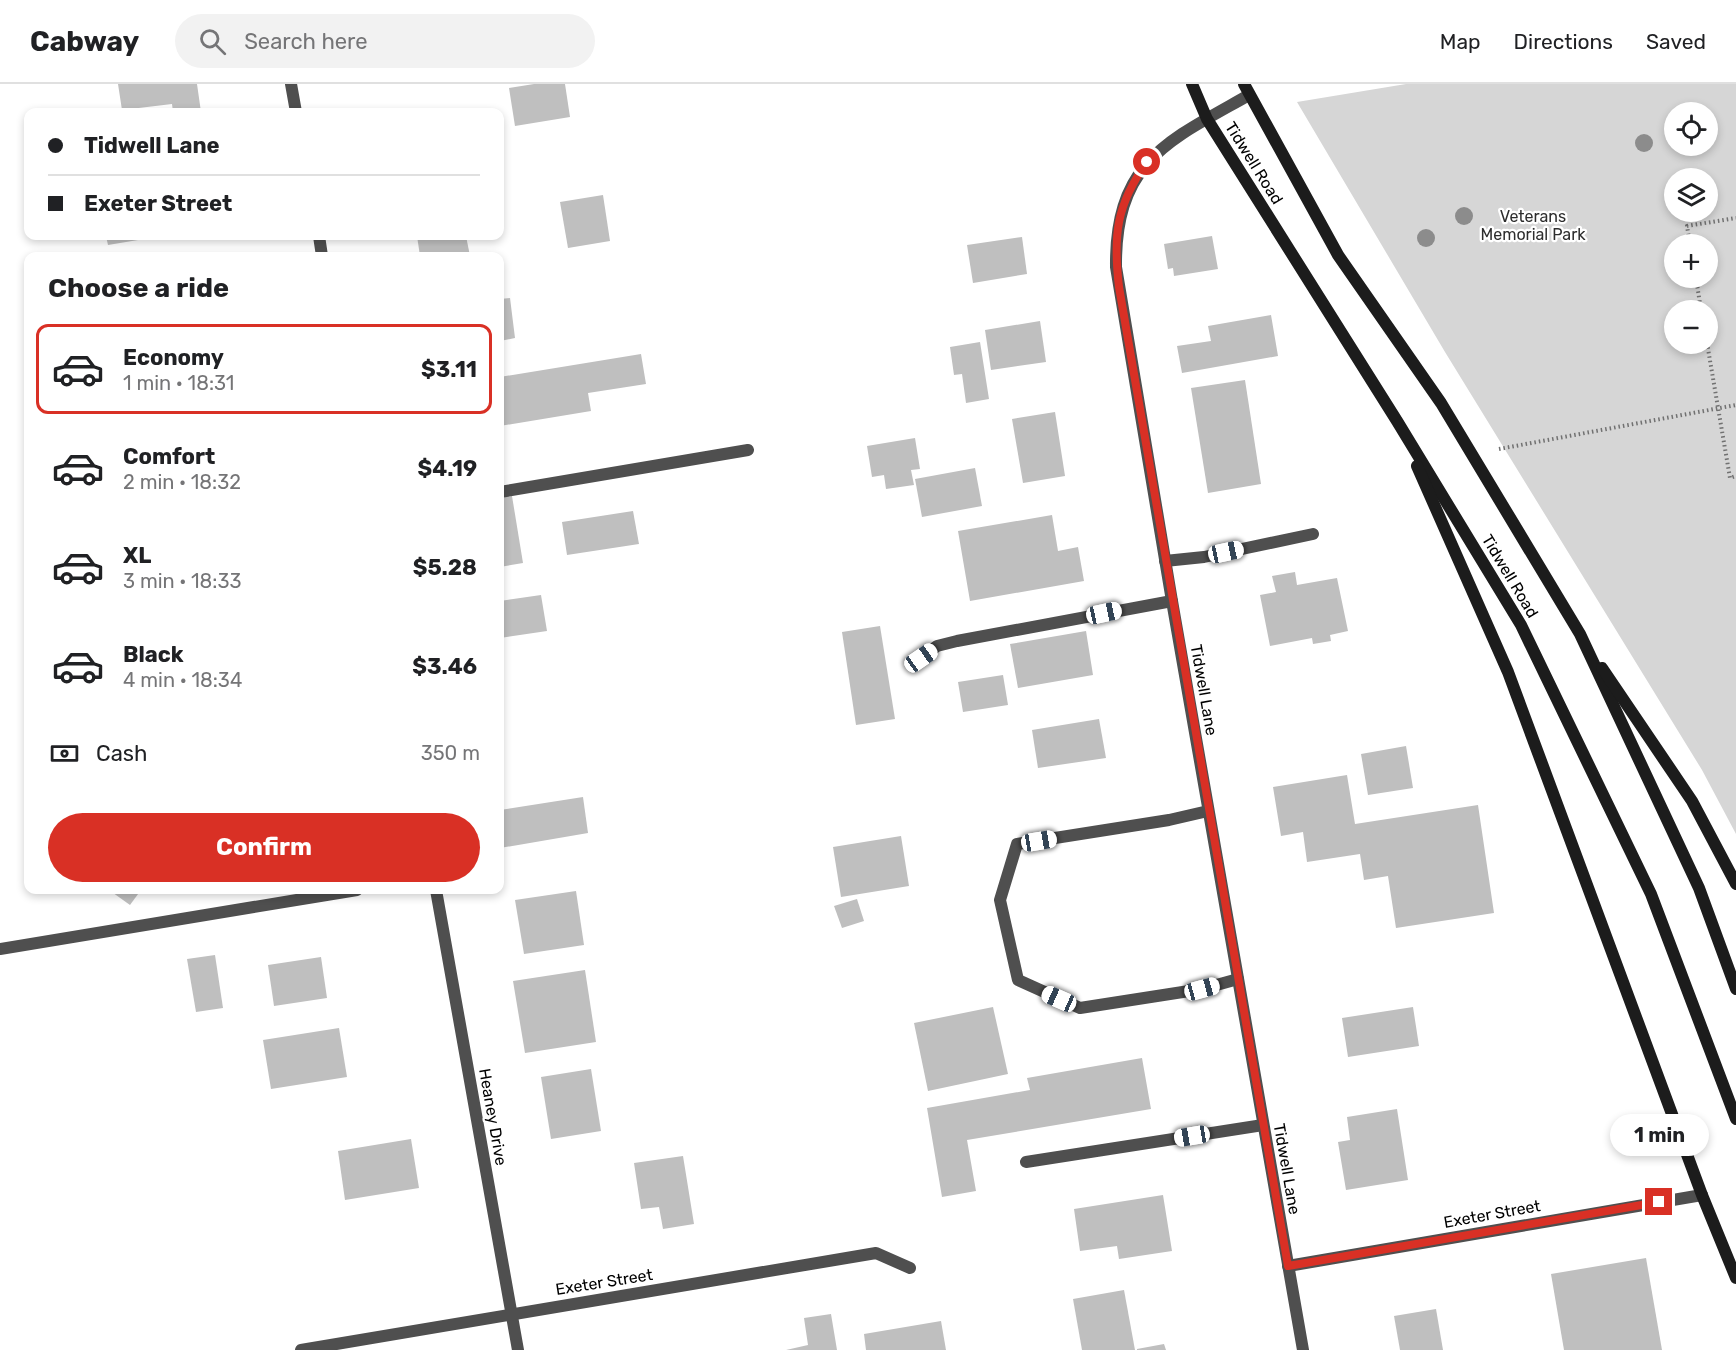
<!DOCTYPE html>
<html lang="en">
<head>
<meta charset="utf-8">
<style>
	:root { --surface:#fff; --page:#f2f2f2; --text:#202124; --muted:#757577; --line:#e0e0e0; --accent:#d93025 }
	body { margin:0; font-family:Rubik,sans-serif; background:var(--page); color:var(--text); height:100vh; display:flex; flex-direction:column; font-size:22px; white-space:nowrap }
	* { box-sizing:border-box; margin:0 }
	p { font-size:20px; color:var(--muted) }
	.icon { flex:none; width:33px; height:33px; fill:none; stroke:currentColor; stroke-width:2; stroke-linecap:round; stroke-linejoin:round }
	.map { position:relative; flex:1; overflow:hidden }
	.details { position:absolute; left:24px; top:168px; width:480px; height:642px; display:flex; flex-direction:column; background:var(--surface); border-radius:12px; box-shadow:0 3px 9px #0003 }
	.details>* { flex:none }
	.banner { position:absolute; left:24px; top:24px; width:480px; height:132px; border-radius:12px; box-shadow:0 3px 9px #0003; display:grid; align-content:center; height:132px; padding:0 24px; background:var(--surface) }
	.buttons { position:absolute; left:1664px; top:18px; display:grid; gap:12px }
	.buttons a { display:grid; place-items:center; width:54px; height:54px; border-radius:50%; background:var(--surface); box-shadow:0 3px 9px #0003; font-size:30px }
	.end { position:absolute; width:27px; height:27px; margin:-14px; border:8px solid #d93025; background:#fff; box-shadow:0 0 0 3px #fff }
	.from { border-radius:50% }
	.bubble { position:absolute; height:42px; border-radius:21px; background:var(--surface); box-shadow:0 3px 9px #0003; font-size:20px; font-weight:700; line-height:42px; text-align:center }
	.car { position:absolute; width:18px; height:36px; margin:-18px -9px; border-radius:8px; box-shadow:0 0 4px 2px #0007; background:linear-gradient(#fff 24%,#345 0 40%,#fff 0 76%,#345 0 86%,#fff 0) }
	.banner b { display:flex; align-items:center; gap:21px; height:57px; font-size:22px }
	.banner b+b { border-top:2px solid var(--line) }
	.banner i { width:15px; height:15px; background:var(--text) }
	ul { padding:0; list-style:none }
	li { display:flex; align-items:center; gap:18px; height:90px; margin:0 12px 9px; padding:0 12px; border:3px solid transparent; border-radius:12px }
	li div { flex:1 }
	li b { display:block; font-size:22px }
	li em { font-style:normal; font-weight:700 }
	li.active { border-color:var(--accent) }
	li>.icon { width:54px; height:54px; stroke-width:1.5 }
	h2 { padding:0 24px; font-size:27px; line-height:72px }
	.pay { display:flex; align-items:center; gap:15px; height:66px; padding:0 24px; font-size:22px }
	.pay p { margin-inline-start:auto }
	.button { display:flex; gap:12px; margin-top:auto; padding:12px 24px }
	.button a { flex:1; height:69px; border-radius:36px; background:var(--accent); color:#fff; font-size:24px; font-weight:700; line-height:69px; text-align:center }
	header { display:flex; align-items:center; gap:36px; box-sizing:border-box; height:84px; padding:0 30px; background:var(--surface); border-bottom:2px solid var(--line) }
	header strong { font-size:28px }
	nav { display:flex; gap:33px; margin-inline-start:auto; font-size:21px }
	.search { width:420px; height:54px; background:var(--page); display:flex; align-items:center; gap:15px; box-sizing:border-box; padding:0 21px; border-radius:33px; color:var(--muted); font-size:22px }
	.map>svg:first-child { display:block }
	.green { fill:#d6d6d6; fill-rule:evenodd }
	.building { fill:#bfbfbf }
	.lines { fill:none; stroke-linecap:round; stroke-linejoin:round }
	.path { stroke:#717171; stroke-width:4; stroke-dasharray:1.5 3; stroke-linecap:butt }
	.service { stroke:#4f4f4f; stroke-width:12 }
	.minor { stroke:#4f4f4f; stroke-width:12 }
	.secondary { stroke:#1c1c1c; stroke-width:12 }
	.tree { fill:#8c8c8c }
	.route { stroke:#d93025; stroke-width:8 }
	.labels { text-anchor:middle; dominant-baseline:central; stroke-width:4.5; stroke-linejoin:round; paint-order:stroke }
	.street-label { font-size:16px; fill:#000; stroke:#fff }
	.park-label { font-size:16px; fill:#2d2d2d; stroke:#fff }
</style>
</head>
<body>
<header>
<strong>Cabway</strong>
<div class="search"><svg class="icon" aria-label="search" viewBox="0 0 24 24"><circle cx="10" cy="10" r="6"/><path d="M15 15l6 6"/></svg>Search here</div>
<nav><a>Map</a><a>Directions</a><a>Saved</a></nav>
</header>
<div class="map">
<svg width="1736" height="1266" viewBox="0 0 1736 1266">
	<rect width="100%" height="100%" fill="#fff"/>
	<path class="green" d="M1406,0h330v750l-34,-64 -257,-418 -148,-250zM1674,28h33v34h-33zM1674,94h33v34h-33zM1674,160h33v34h-33zM1674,226h33v34h-33z"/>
	<g class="building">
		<path d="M118,0h79l4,28h-28l-1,-8 -50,6z"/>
		<path d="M534,0h31l5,33 -55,9 -6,-38z"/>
		<path d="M603,111l7,46 -42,7 -8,-46z"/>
		<path d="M106,152h50v1l-48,8z"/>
		<path d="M417,152h49l4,20h-50z"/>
		<path d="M1212,152l6,33 -44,7 -1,-8 -5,1 -4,-25z"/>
		<path d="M1022,153l5,37 -54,9 -6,-38z"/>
		<path d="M510,214l5,40 -15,3v-42z"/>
		<path d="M1271,231l7,41 -96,17 -5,-27 34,-5 -3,-15z"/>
		<path d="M1040,237l6,41 -55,8 -6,-40z"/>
		<path d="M980,258l9,57 -23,4 -4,-29 -8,1 -4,-28z"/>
		<path d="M641,270l5,30 -58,9 3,18 -91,15v-49z"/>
		<path d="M1245,296l16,104 -53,9 -17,-105z"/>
		<path d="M1055,328l10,64 -42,7 -11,-64z"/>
		<path d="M915,354l5,31 -9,1 3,15 -28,4 -2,-14 -12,2 -5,-31z"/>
		<path d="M975,384l7,38 -60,11 -7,-38z"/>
		<path d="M512,412l11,67 -23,4v-69z"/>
		<path d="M633,427l6,33 -72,11 -5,-33z"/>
		<path d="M1052,431l6,36 20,-4 6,34 -114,20 -12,-70z"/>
		<path d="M1295,488l2,13 40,-7 11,53 -18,4 1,6 -18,3 -1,-6 -42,8 -10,-51 16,-3 -4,-16z"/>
		<path d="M541,511l6,36 -47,7v-37z"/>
		<path d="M880,542l15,93 -39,6 -14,-93z"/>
		<path d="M1086,547l7,44 -75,13 -8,-44z"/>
		<path d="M1003,591l5,30 -45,7 -5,-30z"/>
		<path d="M1099,635l7,39 -68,10 -6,-38z"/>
		<path d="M1406,662l7,42 -45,7 -7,-41z"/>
		<path d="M1347,691l8,49 123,-19 16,108 -98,15 -8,-52 -24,4 -4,-26 -53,8 -4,-30 -22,4 -8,-49z"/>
		<path d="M583,713l5,36 -88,15v-38z"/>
		<path d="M901,752l8,50 -68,11 -8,-50z"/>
		<path d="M109,806h32l-11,15z"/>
		<path d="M576,807l8,54 -60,9 -9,-54z"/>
		<path d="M857,815l7,22 -22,7 -8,-22z"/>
		<path d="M215,871l8,53 -27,4 -9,-53z"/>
		<path d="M321,873l6,41 -53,8 -6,-41z"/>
		<path d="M585,886l11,72 -71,11 -12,-72z"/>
		<path d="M993,923l15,67 -80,17 -14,-68z"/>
		<path d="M1413,923l6,39 -71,11 -6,-39z"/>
		<path d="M339,944l8,49 -76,12 -8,-49z"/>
		<path d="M1142,974l9,51 -184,31 9,51 -34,6 -15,-89 103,-18 -3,-12z"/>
		<path d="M591,985l10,62 -50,8 -10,-62z"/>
		<path d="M1397,1025l11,71 -62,10 -8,-48 12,-2 -3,-23z"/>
		<path d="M411,1055l8,49 -74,12 -7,-49z"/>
		<path d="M683,1072l11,68 -31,5 -4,-22 -18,2 -7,-46z"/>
		<path d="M1163,1111l9,56 -53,8 -2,-13 -37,5 -6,-42z"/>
		<path d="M1646,1174l16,92h-98l-13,-76z"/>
		<path d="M1124,1206l11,60h-53l-9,-51z"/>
		<path d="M1436,1225l7,41h-43l-6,-34z"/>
		<path d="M831,1230l6,36h-51l22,-5 -4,-27z"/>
		<path d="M941,1237l5,29h-80l-2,-16z"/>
		<path d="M1164,1260l2,6h-29v-1z"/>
	</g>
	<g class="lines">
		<g class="path">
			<path d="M1690,160l-3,-18 49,-8"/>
			<path d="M1696,194l5,32"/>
			<path d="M1707,259l23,135 6,-2"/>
			<path d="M1499,365l237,-44"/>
		</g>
		<g class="service">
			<path d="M500,408l248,-42"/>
			<path d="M1165,477l39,-4 109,-23"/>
			<path d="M921,574l16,-12 20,-5 215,-40"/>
			<path d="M1208,727l-39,9 -152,24 -17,56 18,80 62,28 122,-19 36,-10"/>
			<path d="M0,865l357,-59"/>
			<path d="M1026,1078l237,-37"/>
		</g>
		<g class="minor">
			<path d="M291,0l5,28"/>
			<path d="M1249,11c-81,46 -134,66 -133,172l56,334 131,749"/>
			<path d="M319,152l3,20"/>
			<path d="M436,806l82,460"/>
			<path d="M1288,1182l414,-71"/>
			<path d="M301,1266l575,-97 34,15"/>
		</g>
		<g class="secondary">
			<path d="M1192,0l15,35 190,302 124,204 130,269 85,225"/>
			<path d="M1244,0l94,171 103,148 139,231 119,254 37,101"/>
			<path d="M1417,382l91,206 194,523 34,83"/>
			<path d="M1602,584l90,133 44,83"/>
		</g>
	</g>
	<g class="tree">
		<circle cx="1644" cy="59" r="9"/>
		<circle cx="1464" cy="132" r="9"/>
		<circle cx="1426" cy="154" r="9"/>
	</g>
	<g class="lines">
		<path class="route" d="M1147,78c-31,43 -34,74 -28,125l169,979 371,-64"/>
	</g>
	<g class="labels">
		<g class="street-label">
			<text transform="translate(1254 79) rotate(58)">Tidwell Road</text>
			<text transform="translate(1510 492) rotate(59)">Tidwell Road</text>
			<text transform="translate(1204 606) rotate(80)">Tidwell Lane</text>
			<text transform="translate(493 1033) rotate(80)">Heaney Drive</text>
			<text transform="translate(1287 1085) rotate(80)">Tidwell Lane</text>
			<text transform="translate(1492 1130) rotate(-10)">Exeter Street</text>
			<text transform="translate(604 1198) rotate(-9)">Exeter Street</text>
		</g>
		<g class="park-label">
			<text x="1533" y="132">Veterans<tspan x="1533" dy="18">Memorial Park</tspan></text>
		</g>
	</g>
</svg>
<div class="buttons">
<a><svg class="icon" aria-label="locate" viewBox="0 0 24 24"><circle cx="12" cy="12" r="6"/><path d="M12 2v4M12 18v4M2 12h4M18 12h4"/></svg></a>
<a><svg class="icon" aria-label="layers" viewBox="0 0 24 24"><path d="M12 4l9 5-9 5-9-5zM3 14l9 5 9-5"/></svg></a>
<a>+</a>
<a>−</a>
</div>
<i class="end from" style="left:1147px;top:78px"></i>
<i class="end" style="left:1659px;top:1118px"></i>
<div class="bubble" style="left:1610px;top:1030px;width:99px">1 min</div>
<i class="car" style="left:1226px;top:468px;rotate:78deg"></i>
<i class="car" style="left:1104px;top:529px;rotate:78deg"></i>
<i class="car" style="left:921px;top:574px;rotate:55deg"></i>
<i class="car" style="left:1039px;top:757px;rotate:81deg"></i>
<i class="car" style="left:1202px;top:905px;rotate:75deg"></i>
<i class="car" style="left:1059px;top:915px;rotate:294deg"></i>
<i class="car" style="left:1192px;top:1052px;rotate:261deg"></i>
<div class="banner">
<b><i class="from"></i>Tidwell Lane</b>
<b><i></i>Exeter Street</b>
</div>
<section class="details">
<h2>Choose a ride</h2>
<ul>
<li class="active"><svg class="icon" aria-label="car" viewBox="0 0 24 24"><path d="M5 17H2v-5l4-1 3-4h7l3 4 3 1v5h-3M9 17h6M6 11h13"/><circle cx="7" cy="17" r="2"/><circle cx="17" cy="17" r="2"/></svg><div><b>Economy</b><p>1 min · 18:31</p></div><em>$3.11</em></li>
<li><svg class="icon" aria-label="car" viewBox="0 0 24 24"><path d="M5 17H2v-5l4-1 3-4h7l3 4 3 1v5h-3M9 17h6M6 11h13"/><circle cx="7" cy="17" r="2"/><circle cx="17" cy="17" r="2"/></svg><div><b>Comfort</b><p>2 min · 18:32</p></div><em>$4.19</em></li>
<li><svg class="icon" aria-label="car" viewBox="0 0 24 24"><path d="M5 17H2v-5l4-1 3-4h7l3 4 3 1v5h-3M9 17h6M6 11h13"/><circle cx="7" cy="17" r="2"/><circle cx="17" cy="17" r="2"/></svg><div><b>XL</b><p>3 min · 18:33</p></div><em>$5.28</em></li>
<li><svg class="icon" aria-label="car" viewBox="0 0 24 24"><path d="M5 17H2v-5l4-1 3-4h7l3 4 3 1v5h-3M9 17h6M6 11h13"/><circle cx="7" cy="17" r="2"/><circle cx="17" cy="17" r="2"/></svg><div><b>Black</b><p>4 min · 18:34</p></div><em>$3.46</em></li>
</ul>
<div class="pay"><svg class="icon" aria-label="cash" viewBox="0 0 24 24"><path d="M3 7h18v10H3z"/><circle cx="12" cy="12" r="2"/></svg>Cash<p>350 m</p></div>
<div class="button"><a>Confirm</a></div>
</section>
</div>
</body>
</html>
